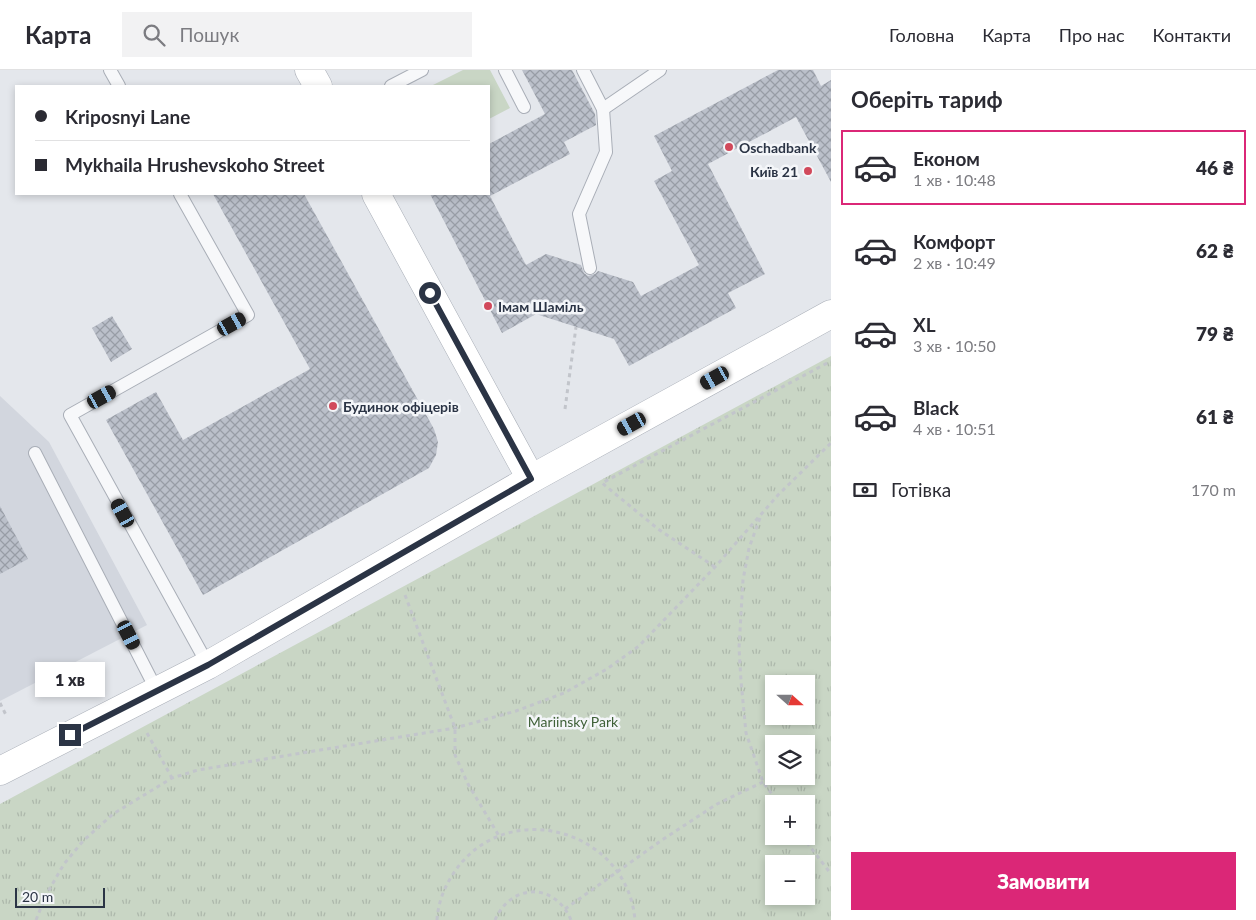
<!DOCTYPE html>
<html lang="uk">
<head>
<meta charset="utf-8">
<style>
	:root { --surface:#fff; --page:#f2f2f3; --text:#2b2b33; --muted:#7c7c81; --line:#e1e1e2; --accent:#db2777 }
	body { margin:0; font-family:Lato,sans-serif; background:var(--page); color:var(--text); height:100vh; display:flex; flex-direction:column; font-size:19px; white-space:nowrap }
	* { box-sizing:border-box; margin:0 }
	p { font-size:16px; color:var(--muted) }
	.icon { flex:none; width:28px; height:28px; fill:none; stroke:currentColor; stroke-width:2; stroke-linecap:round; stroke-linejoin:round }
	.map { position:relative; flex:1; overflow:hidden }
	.side { display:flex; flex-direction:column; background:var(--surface); width:425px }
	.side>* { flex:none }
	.hud { position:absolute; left:15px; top:15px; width:475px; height:110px; border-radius:0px; box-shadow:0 2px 8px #0003; display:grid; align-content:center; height:110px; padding:0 20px; background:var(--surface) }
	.needle { width:32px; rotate:111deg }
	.controls { position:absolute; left:765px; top:605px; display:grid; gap:10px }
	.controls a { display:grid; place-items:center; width:50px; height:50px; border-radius:0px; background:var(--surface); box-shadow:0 2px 8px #0003; font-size:25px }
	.scale { position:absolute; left:15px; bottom:12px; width:90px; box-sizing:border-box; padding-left:5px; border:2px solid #2b3445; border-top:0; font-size:14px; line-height:18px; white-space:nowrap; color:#2b3445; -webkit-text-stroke:4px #f4f6f9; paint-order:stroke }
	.end { position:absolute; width:22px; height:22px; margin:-11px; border:6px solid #2b3445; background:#fff; box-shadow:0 0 0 2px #fff }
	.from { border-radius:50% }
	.bubble { position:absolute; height:35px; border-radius:0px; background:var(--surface); box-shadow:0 2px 8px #0003; font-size:16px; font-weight:800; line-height:35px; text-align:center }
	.car { position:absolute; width:15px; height:30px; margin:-15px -8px; border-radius:6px; box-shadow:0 0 4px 1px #0007; background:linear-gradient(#222 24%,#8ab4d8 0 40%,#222 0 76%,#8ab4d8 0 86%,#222 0) }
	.hud b { display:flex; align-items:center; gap:18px; height:48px; font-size:19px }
	.hud b+b { border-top:1px solid var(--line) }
	.hud i { width:12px; height:12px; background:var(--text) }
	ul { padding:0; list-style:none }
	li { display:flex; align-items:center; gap:15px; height:75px; margin:0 10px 8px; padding:0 10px; border:2px solid transparent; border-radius:0px }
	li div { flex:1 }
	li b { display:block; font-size:19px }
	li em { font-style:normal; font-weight:800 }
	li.current { border-color:var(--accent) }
	li>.icon { width:45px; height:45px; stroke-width:1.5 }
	h2 { padding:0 20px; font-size:22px; line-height:60px }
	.pay { display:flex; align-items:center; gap:12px; height:55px; padding:0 20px; font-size:19px }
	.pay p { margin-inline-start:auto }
	.cta { display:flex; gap:10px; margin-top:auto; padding:10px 20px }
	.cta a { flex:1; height:58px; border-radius:0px; background:var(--accent); color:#fff; font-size:20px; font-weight:800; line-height:58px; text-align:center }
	header { display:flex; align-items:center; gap:30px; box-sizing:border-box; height:70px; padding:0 25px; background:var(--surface); border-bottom:1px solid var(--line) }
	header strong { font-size:24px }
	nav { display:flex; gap:28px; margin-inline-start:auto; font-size:18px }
	.search { width:350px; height:45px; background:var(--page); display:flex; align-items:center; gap:12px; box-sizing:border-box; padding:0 18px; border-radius:0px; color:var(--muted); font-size:19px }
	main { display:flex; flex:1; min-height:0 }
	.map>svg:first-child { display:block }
	.built { fill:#d2d6de }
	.grass { fill:#c9d6c5 }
	.park { fill:url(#park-tufts); fill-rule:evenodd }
	.building { fill:url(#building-cross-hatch) }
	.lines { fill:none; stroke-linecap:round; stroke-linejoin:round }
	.lane-casing { stroke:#a9aeb7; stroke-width:14 }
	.secondary-casing { stroke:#a9aeb7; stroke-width:29 }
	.path { stroke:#c2c5cb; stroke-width:3; stroke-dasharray:4 4; stroke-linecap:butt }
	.lane { stroke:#f7f8fa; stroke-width:12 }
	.secondary { stroke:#fff; stroke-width:28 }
	.route { stroke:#2b3445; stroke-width:6 }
	.poi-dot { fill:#d1495b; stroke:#f4f6f9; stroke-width:2 }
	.labels { text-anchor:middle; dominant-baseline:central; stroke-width:5; stroke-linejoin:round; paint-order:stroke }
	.poi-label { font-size:14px; font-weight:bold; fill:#2b3445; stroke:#f4f6f9; text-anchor:start }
	.park-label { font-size:14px; fill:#3f6138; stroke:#f4f6f9 }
</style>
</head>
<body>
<header>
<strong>Карта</strong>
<div class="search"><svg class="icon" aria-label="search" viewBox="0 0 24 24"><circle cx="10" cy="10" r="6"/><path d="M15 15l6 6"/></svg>Пошук</div>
<nav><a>Головна</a><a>Карта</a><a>Про нас</a><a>Контакти</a></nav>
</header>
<main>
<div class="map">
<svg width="831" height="850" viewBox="0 0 831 850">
	<defs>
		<pattern id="park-tufts" width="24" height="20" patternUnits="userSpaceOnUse" patternTransform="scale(1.25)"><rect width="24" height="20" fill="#c9d6c5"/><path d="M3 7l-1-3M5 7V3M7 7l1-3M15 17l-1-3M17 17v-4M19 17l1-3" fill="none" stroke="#adb8ab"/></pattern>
		<pattern id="building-cross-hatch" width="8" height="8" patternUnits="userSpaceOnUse" patternTransform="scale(1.25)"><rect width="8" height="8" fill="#bbc0ca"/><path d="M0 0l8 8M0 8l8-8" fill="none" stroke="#989da6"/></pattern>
	</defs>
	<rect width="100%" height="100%" fill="#e4e7ec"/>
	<path class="built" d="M0,326l49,46 98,183 -147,76z"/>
	<path class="grass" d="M463,0h27l20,38 -21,11v-33h-58z"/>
	<path class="park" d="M831,286v564h-831v-116zM774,614h32v32h-32zM774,674h32v32h-32zM774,734h32v32h-32zM774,794h32v32h-32z"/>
	<g class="building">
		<path d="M522,0h50l23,44 1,11 -32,17 6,12 -80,42 36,69 20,-11 35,11 3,8 4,3 7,-2 3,-3 35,11 8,14 58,-31 -45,-84 18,-10 -18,-35 124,-66h35l8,16 10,-6v102l-35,-65 -88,47 57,110 -37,19 8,15 -107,58 -15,-27 -78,-25 -34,19 -72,-139h59v-50l56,-30z"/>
		<path d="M213,124h91l130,235 4,13 -2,13 -7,13 -226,127 -97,-175 50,-28 27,48 127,-71z"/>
		<path d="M112,246l20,33 -21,13 -19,-34z"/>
		<path d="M0,436l28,53 -28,15z"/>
	</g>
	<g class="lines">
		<g class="lane-casing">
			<g id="lane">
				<path d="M110,0l9,16"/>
				<path d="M505,0l19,37"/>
				<path d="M583,0l20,39 3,43 -27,62 11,54"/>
				<path d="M391,16l31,-16"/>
				<path d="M603,39l57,-39"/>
				<path d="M180,124l68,121 -178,100 138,250"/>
				<path d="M35,383l122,238"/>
			</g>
		</g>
		<g class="secondary-casing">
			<g id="secondary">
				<path d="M309,0l9,16"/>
				<path d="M376,124l155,285"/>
				<path d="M0,701l208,-106 323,-186 300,-165"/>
			</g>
		</g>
		<g class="path">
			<path d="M565,339l11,-82"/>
			<path d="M760,448l-11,30 -6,32 -4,68 2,33 5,52 17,49 16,22"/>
			<path d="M715,497l-57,-38 -56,-46 229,-122"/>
			<path d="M405,525l50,133v27l13,29 31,52"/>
			<path d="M0,633l7,14"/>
			<path d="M147,663l25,45"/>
			<path d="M802,766l29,38"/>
			<path d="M565,839l97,-69 55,-36 46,-22"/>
			<path d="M36,850l10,-25 18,-31 19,-23 30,-27 59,-36 26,-8 257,-42 61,-17 48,-18 43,-24 32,-23 76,-79 63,-72 53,-52"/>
			<path d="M437,850c1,-17 7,-32 16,-46 51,-79 174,-46 182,46"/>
			<path d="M495,850c16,-37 60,-38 76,0"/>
		</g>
		<use href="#lane" class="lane"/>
		<use href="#secondary" class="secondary"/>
	</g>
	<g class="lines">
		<path class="route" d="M70,665l138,-70 323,-186 -101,-186"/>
	</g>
	<g class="poi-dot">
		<circle cx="729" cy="77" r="5"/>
		<circle cx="808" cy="101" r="5"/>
		<circle cx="488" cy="236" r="5"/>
		<circle cx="333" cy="336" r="5"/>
	</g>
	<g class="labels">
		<g class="poi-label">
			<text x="739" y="77">Oschadbank</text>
			<text x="798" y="101" text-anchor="end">Київ 21</text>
			<text x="498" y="236">Імам Шаміль</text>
			<text x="343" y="336">Будинок офіцерів</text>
		</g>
		<g class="park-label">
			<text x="573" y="651">Mariinsky Park</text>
		</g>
	</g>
</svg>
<div class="controls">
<a><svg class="needle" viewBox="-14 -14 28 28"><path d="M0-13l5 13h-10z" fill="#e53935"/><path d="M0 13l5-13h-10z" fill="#7c7c81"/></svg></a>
<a><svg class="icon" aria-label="layers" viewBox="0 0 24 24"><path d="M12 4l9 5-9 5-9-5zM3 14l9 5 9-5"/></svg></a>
<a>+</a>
<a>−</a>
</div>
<div class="scale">20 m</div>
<i class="end from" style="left:430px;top:223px"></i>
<i class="end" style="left:70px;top:665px"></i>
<div class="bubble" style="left:35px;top:592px;width:70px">1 хв</div>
<i class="car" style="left:232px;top:254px;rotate:61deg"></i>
<i class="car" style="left:715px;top:308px;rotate:241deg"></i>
<i class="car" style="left:102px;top:327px;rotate:61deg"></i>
<i class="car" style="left:632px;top:354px;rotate:241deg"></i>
<i class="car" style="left:123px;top:443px;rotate:331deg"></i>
<i class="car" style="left:129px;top:565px;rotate:153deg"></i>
<div class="hud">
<b><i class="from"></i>Kriposnyi Lane</b>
<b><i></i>Mykhaila Hrushevskoho Street</b>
</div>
</div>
<section class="side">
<h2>Оберіть тариф</h2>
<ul>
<li class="current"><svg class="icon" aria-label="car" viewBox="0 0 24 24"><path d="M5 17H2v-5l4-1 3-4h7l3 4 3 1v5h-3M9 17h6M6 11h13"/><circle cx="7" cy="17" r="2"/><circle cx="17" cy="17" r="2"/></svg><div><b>Економ</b><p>1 хв · 10:48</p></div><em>46 ₴</em></li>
<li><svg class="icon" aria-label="car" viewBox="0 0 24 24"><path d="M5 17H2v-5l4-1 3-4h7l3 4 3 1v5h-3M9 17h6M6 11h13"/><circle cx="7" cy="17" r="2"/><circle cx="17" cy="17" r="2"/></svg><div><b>Комфорт</b><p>2 хв · 10:49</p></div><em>62 ₴</em></li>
<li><svg class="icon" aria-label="car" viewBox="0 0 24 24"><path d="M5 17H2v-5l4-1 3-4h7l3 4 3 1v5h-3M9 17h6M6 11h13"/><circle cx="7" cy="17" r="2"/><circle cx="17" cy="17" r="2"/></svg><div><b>XL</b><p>3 хв · 10:50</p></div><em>79 ₴</em></li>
<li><svg class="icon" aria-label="car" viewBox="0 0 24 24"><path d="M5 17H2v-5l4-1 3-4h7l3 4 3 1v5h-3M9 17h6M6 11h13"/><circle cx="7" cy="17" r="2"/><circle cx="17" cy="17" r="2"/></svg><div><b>Black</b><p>4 хв · 10:51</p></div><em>61 ₴</em></li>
</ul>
<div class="pay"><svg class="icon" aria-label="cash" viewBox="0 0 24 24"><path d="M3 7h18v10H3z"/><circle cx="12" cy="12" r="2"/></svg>Готівка<p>170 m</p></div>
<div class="cta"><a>Замовити</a></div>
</section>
</main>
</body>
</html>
